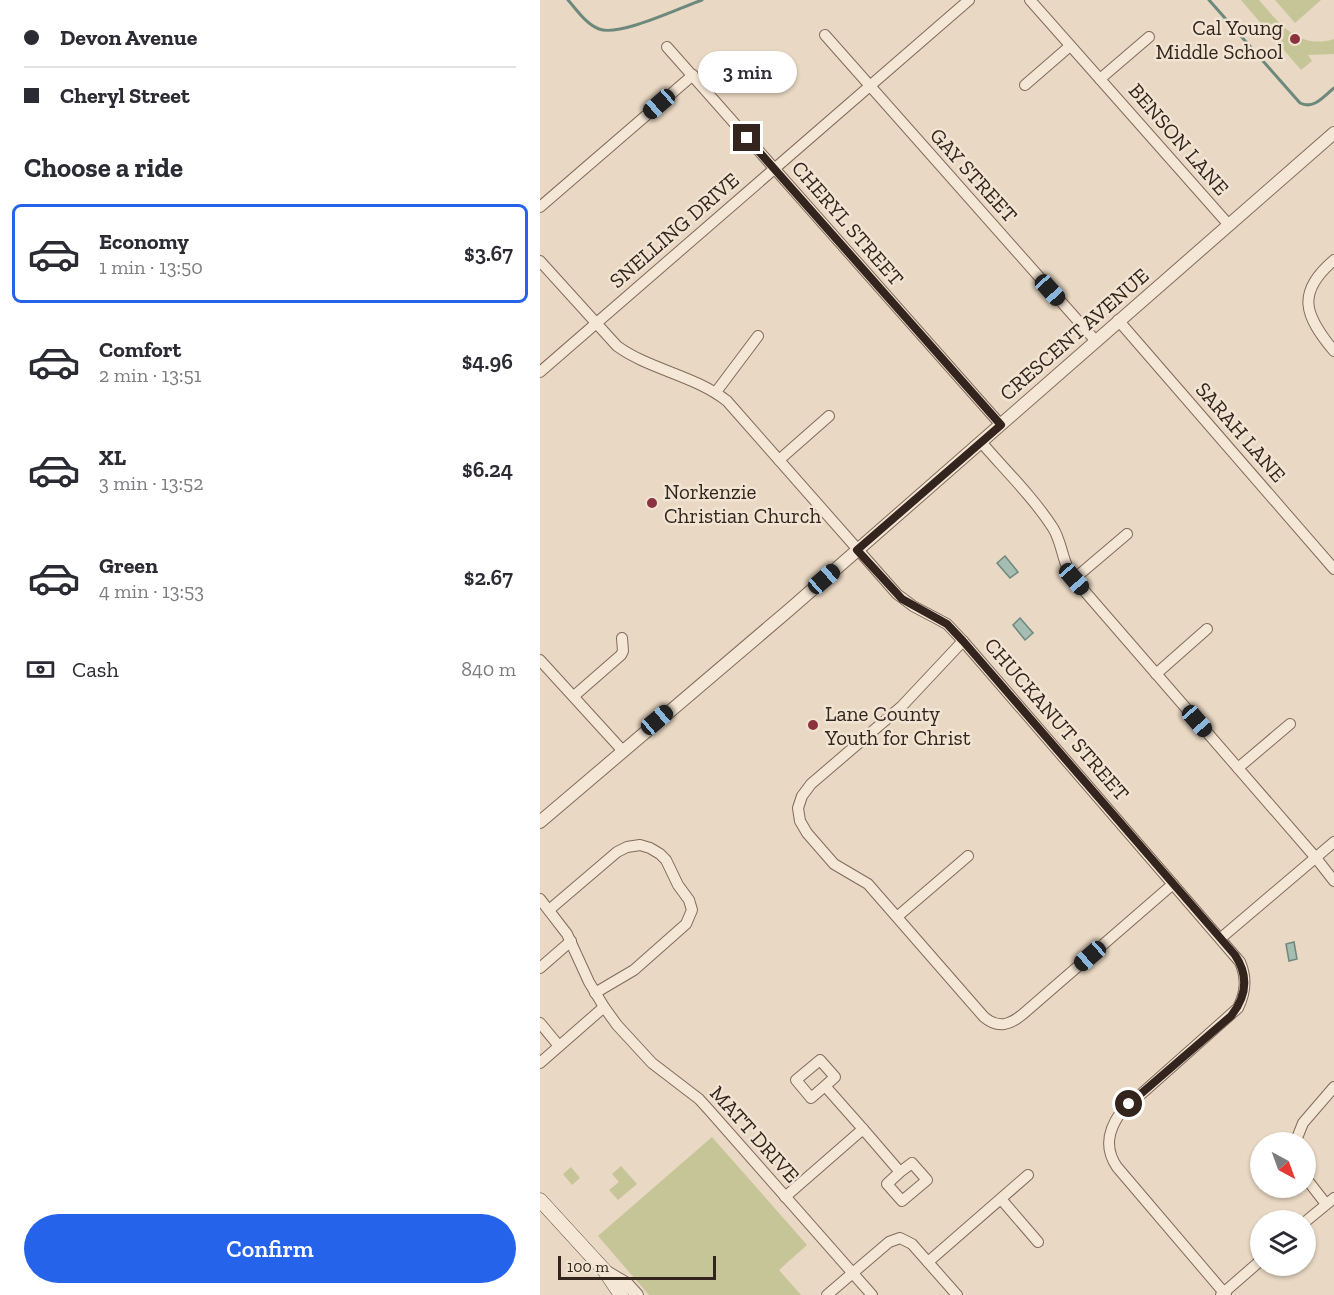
<!DOCTYPE html>
<html lang="en">
<head>
<meta charset="utf-8">
<style>
	:root { --surface:#fff; --page:#f2f2f3; --text:#2b2b33; --muted:#7c7c81; --line:#e1e1e2; --accent:#2563eb }
	body { margin:0; font-family:"Zilla Slab",serif; background:var(--page); color:var(--text); height:100vh; display:flex; flex-direction:column; font-size:22px; white-space:nowrap }
	* { box-sizing:border-box; margin:0 }
	p { font-size:20px; color:var(--muted) }
	.icon { flex:none; width:33px; height:33px; fill:none; stroke:currentColor; stroke-width:2; stroke-linecap:round; stroke-linejoin:round }
	.map { position:relative; flex:1; overflow:hidden }
	.side { display:flex; flex-direction:column; background:var(--surface); width:540px }
	.side>* { flex:none }
	.banner { display:grid; align-content:center; height:132px; padding:0 24px; background:var(--surface) }
	.needle { width:39px; rotate:139deg }
	.fabs { position:absolute; left:710px; top:1132px; display:grid; gap:12px }
	.fabs a { display:grid; place-items:center; width:66px; height:66px; border-radius:50%; background:var(--surface); box-shadow:0 2px 4px #0004; font-size:30px }
	.scale { position:absolute; left:18px; bottom:15px; width:158px; box-sizing:border-box; padding-left:6px; border:3px solid #33251e; border-top:0; font-size:16px; line-height:21px; white-space:nowrap; color:#33251e; -webkit-text-stroke:4px #f1e4d2; paint-order:stroke }
	.end { position:absolute; width:27px; height:27px; margin:-14px; border:8px solid #33251e; background:#fff; box-shadow:0 0 0 3px #fff }
	.from { border-radius:50% }
	.bubble { position:absolute; height:42px; border-radius:21px; background:var(--surface); box-shadow:0 2px 4px #0004; font-size:20px; font-weight:600; line-height:42px; text-align:center }
	.car { position:absolute; width:18px; height:36px; margin:-18px -9px; border-radius:8px; box-shadow:0 0 4px 2px #0007; background:linear-gradient(#222 24%,#8ab4d8 0 40%,#222 0 76%,#8ab4d8 0 86%,#222 0) }
	.banner b { display:flex; align-items:center; gap:21px; height:57px; font-size:22px }
	.banner b+b { border-top:2px solid var(--line) }
	.banner i { width:15px; height:15px; background:var(--text) }
	ul { padding:0; list-style:none }
	li { display:flex; align-items:center; gap:18px; height:99px; margin:0 12px 9px; padding:0 12px; border:3px solid transparent; border-radius:9px }
	li div { flex:1 }
	li b { display:block; font-size:22px }
	li em { font-style:normal; font-weight:600 }
	li.on { border-color:var(--accent) }
	li>.icon { width:54px; height:54px; stroke-width:1.5 }
	h2 { padding:0 24px; font-size:27px; line-height:72px }
	.pay { display:flex; align-items:center; gap:15px; height:66px; padding:0 24px; font-size:22px }
	.pay p { margin-inline-start:auto }
	.button { display:flex; gap:12px; margin-top:auto; padding:12px 24px }
	.button a { flex:1; height:69px; border-radius:36px; background:var(--accent); color:#fff; font-size:24px; font-weight:600; line-height:69px; text-align:center }
	main { display:flex; flex:1; min-height:0 }
	.map>svg:first-child { display:block }
	.green { fill:#c6c598 }
	.water { fill:#a5bdb2; stroke:#6d897e; stroke-width:1.5 }
	.lines { fill:none; stroke-linecap:round; stroke-linejoin:round }
	.stream { stroke:#6d897e; stroke-width:3 }
	.minor-casing { stroke:#826a5c; stroke-width:12 }
	.tertiary-casing { stroke:#826a5c; stroke-width:14 }
	.secondary-casing { stroke:#634c3f; stroke-width:15 }
	.minor { stroke:#f5e7d5; stroke-width:10 }
	.tertiary { stroke:#f5e7d5; stroke-width:12 }
	.secondary { stroke:#f5e7d5; stroke-width:14 }
	.route { stroke:#33251e; stroke-width:8 }
	.poi-dot { fill:#8b323f; stroke:#f1e4d2; stroke-width:2 }
	.labels { text-anchor:middle; dominant-baseline:central; stroke-width:5; stroke-linejoin:round; paint-order:stroke }
	.poi-label { font-size:21px; fill:#33251e; stroke:#f1e4d2; text-anchor:start }
	.street-label { font-size:21px; fill:#33251e; stroke:#f1e4d2 }
</style>
</head>
<body>
<main>
<section class="side">
<div class="banner">
<b><i class="from"></i>Devon Avenue</b>
<b><i></i>Cheryl Street</b>
</div>
<h2>Choose a ride</h2>
<ul>
<li class="on"><svg class="icon" aria-label="car" viewBox="0 0 24 24"><path d="M5 17H2v-5l4-1 3-4h7l3 4 3 1v5h-3M9 17h6M6 11h13"/><circle cx="7" cy="17" r="2"/><circle cx="17" cy="17" r="2"/></svg><div><b>Economy</b><p>1 min · 13:50</p></div><em>$3.67</em></li>
<li><svg class="icon" aria-label="car" viewBox="0 0 24 24"><path d="M5 17H2v-5l4-1 3-4h7l3 4 3 1v5h-3M9 17h6M6 11h13"/><circle cx="7" cy="17" r="2"/><circle cx="17" cy="17" r="2"/></svg><div><b>Comfort</b><p>2 min · 13:51</p></div><em>$4.96</em></li>
<li><svg class="icon" aria-label="car" viewBox="0 0 24 24"><path d="M5 17H2v-5l4-1 3-4h7l3 4 3 1v5h-3M9 17h6M6 11h13"/><circle cx="7" cy="17" r="2"/><circle cx="17" cy="17" r="2"/></svg><div><b>XL</b><p>3 min · 13:52</p></div><em>$6.24</em></li>
<li><svg class="icon" aria-label="car" viewBox="0 0 24 24"><path d="M5 17H2v-5l4-1 3-4h7l3 4 3 1v5h-3M9 17h6M6 11h13"/><circle cx="7" cy="17" r="2"/><circle cx="17" cy="17" r="2"/></svg><div><b>Green</b><p>4 min · 13:53</p></div><em>$2.67</em></li>
</ul>
<div class="pay"><svg class="icon" aria-label="cash" viewBox="0 0 24 24"><path d="M3 7h18v10H3z"/><circle cx="12" cy="12" r="2"/></svg>Cash<p>840 m</p></div>
<div class="button"><a>Confirm</a></div>
</section>
<div class="map">
<svg width="794" height="1295" viewBox="0 0 794 1295">
	<rect width="100%" height="100%" fill="#e9d8c3"/>
	<g class="green">
		<path d="M701,0h18c21,24 40,50 75,39v15l-26,1 4,6 -11,9z"/>
		<path d="M735,0h46l-26,23z"/>
		<path d="M172,1137l95,108 -28,25 22,25h-152l-51,-59z"/>
		<path d="M81,1166l16,18 -19,16 -9,-10 10,-8 -7,-8z"/>
		<path d="M31,1167l9,11 -8,7 -9,-11z"/>
	</g>
	<g class="water">
		<path d="M465,556l13,16 -8,6 -13,-15z"/>
		<path d="M480,618l13,15 -8,7 -12,-15z"/>
		<path d="M754,942l3,17 -8,2 -3,-17z"/>
	</g>
	<g class="lines">
		<g class="stream">
			<path d="M28,0c9,10 18,24 31,29 20,8 80,-21 103,-29"/>
			<path d="M669,0l91,103c14,7 24,-7 34,-15"/>
		</g>
		<g class="minor-casing">
			<g id="minor">
				<path d="M490,0l199,225"/>
				<path d="M285,35l270,305"/>
				<path d="M127,47l334,378"/>
				<path d="M560,79l49,-42"/>
				<path d="M485,85l45,-39"/>
				<path d="M0,207l153,-132"/>
				<path d="M794,260c-39,33 -29,56 0,91"/>
				<path d="M0,261l77,85c33,24 77,29 110,55l170,193 16,12 34,18 16,17 277,321c7,16 6,30 -2,46l-117,104c-13,18 -17,36 -4,55l109,128"/>
				<path d="M578,320l216,249"/>
				<path d="M0,372l429,-372"/>
				<path d="M176,392l42,-56"/>
				<path d="M441,442c24,28 52,55 72,86 10,16 9,36 21,51l242,279 18,23"/>
				<path d="M239,460l50,-44"/>
				<path d="M534,579l53,-45"/>
				<path d="M423,641l-61,65 -91,78 -9,12 -4,12 2,13 7,12 27,31 34,20 116,133c14,12 26,8 39,-3l150,-130"/>
				<path d="M0,660l82,90"/>
				<path d="M616,674l51,-45"/>
				<path d="M34,696l47,-41 2,-4 -1,-13"/>
				<path d="M698,768l52,-44"/>
				<path d="M0,899l27,35 22,48 15,25 13,18 35,38 47,36 10,11 163,185"/>
				<path d="M9,910l68,-58 10,-5 13,-2 10,3 10,6 6,6 12,25 11,15 3,10 -6,14 -52,46 -39,23"/>
				<path d="M358,916l70,-60"/>
				<path d="M681,938l113,-96"/>
				<path d="M0,968l31,-27"/>
				<path d="M0,1023l19,23"/>
				<path d="M0,1063l64,-56"/>
				<path d="M285,1086l-14,12 -15,-18 24,-20 15,17 -10,9 38,43"/>
				<path d="M755,1143l8,-20 31,-36"/>
				<path d="M765,1177l21,27"/>
				<path d="M245,1197l78,-68 37,43 -13,12 15,17 25,-21 -15,-17 -12,9"/>
				<path d="M461,1199l37,43"/>
				<path d="M765,1222l29,-24"/>
				<path d="M388,1262l100,-87"/>
				<path d="M287,1295l62,-53 11,-4 12,6 45,51"/>
				<path d="M681,1295l39,-34"/>
			</g>
		</g>
		<g class="tertiary-casing">
			<g id="tertiary">
				<path d="M0,822l249,-212 545,-477"/>
				<path d="M65,1271l22,13 10,11"/>
			</g>
		</g>
		<g class="secondary-casing">
			<path id="secondary" d="M0,1200l65,71 16,24"/>
		</g>
		<use href="#minor" class="minor"/>
		<use href="#tertiary" class="tertiary"/>
		<use href="#secondary" class="secondary"/>
	</g>
	<g class="lines">
		<path class="route" d="M207,138l254,287 -144,125 45,49 45,25 16,17 272,314c14,21 12,41 -4,61l-102,88"/>
	</g>
	<g class="poi-dot">
		<circle cx="755" cy="39" r="6"/>
		<circle cx="112" cy="503" r="6"/>
		<circle cx="273" cy="725" r="6"/>
	</g>
	<g class="labels">
		<g class="poi-label">
			<text x="743" y="27" text-anchor="end">Cal Young<tspan x="743" dy="24">Middle School</tspan></text>
			<text x="124" y="491">Norkenzie<tspan x="124" dy="24">Christian Church</tspan></text>
			<text x="285" y="713">Lane County<tspan x="285" dy="24">Youth for Christ</tspan></text>
		</g>
		<g class="street-label">
			<text transform="translate(639 139) rotate(49)">BENSON LANE</text>
			<text transform="translate(434 175) rotate(48)">GAY STREET</text>
			<text transform="translate(308 223) rotate(49)">CHERYL STREET</text>
			<text transform="translate(134 230) rotate(-41)">SNELLING DRIVE</text>
			<text transform="translate(534 334) rotate(-41)">CRESCENT AVENUE</text>
			<text transform="translate(701 432) rotate(49)">SARAH LANE</text>
			<text transform="translate(517 719) rotate(49)">CHUCKANUT STREET</text>
			<text transform="translate(215 1134) rotate(48)">MATT DRIVE</text>
		</g>
	</g>
</svg>
<div class="fabs">
<a><svg class="needle" viewBox="-14 -14 28 28"><path d="M0-13l5 13h-10z" fill="#e53935"/><path d="M0 13l5-13h-10z" fill="#7c7c81"/></svg></a>
<a><svg class="icon" aria-label="layers" viewBox="0 0 24 24"><path d="M12 4l9 5-9 5-9-5zM3 14l9 5 9-5"/></svg></a>
</div>
<div class="scale">100 m</div>
<i class="end from" style="left:589px;top:1104px"></i>
<i class="end" style="left:207px;top:138px"></i>
<div class="bubble" style="left:158px;top:51px;width:99px">3 min</div>
<i class="car" style="left:119px;top:104px;rotate:229deg"></i>
<i class="car" style="left:510px;top:290px;rotate:138deg"></i>
<i class="car" style="left:284px;top:579px;rotate:49deg"></i>
<i class="car" style="left:534px;top:579px;rotate:139deg"></i>
<i class="car" style="left:117px;top:720px;rotate:50deg"></i>
<i class="car" style="left:657px;top:721px;rotate:139deg"></i>
<i class="car" style="left:550px;top:956px;rotate:229deg"></i>
</div>
</main>
</body>
</html>
